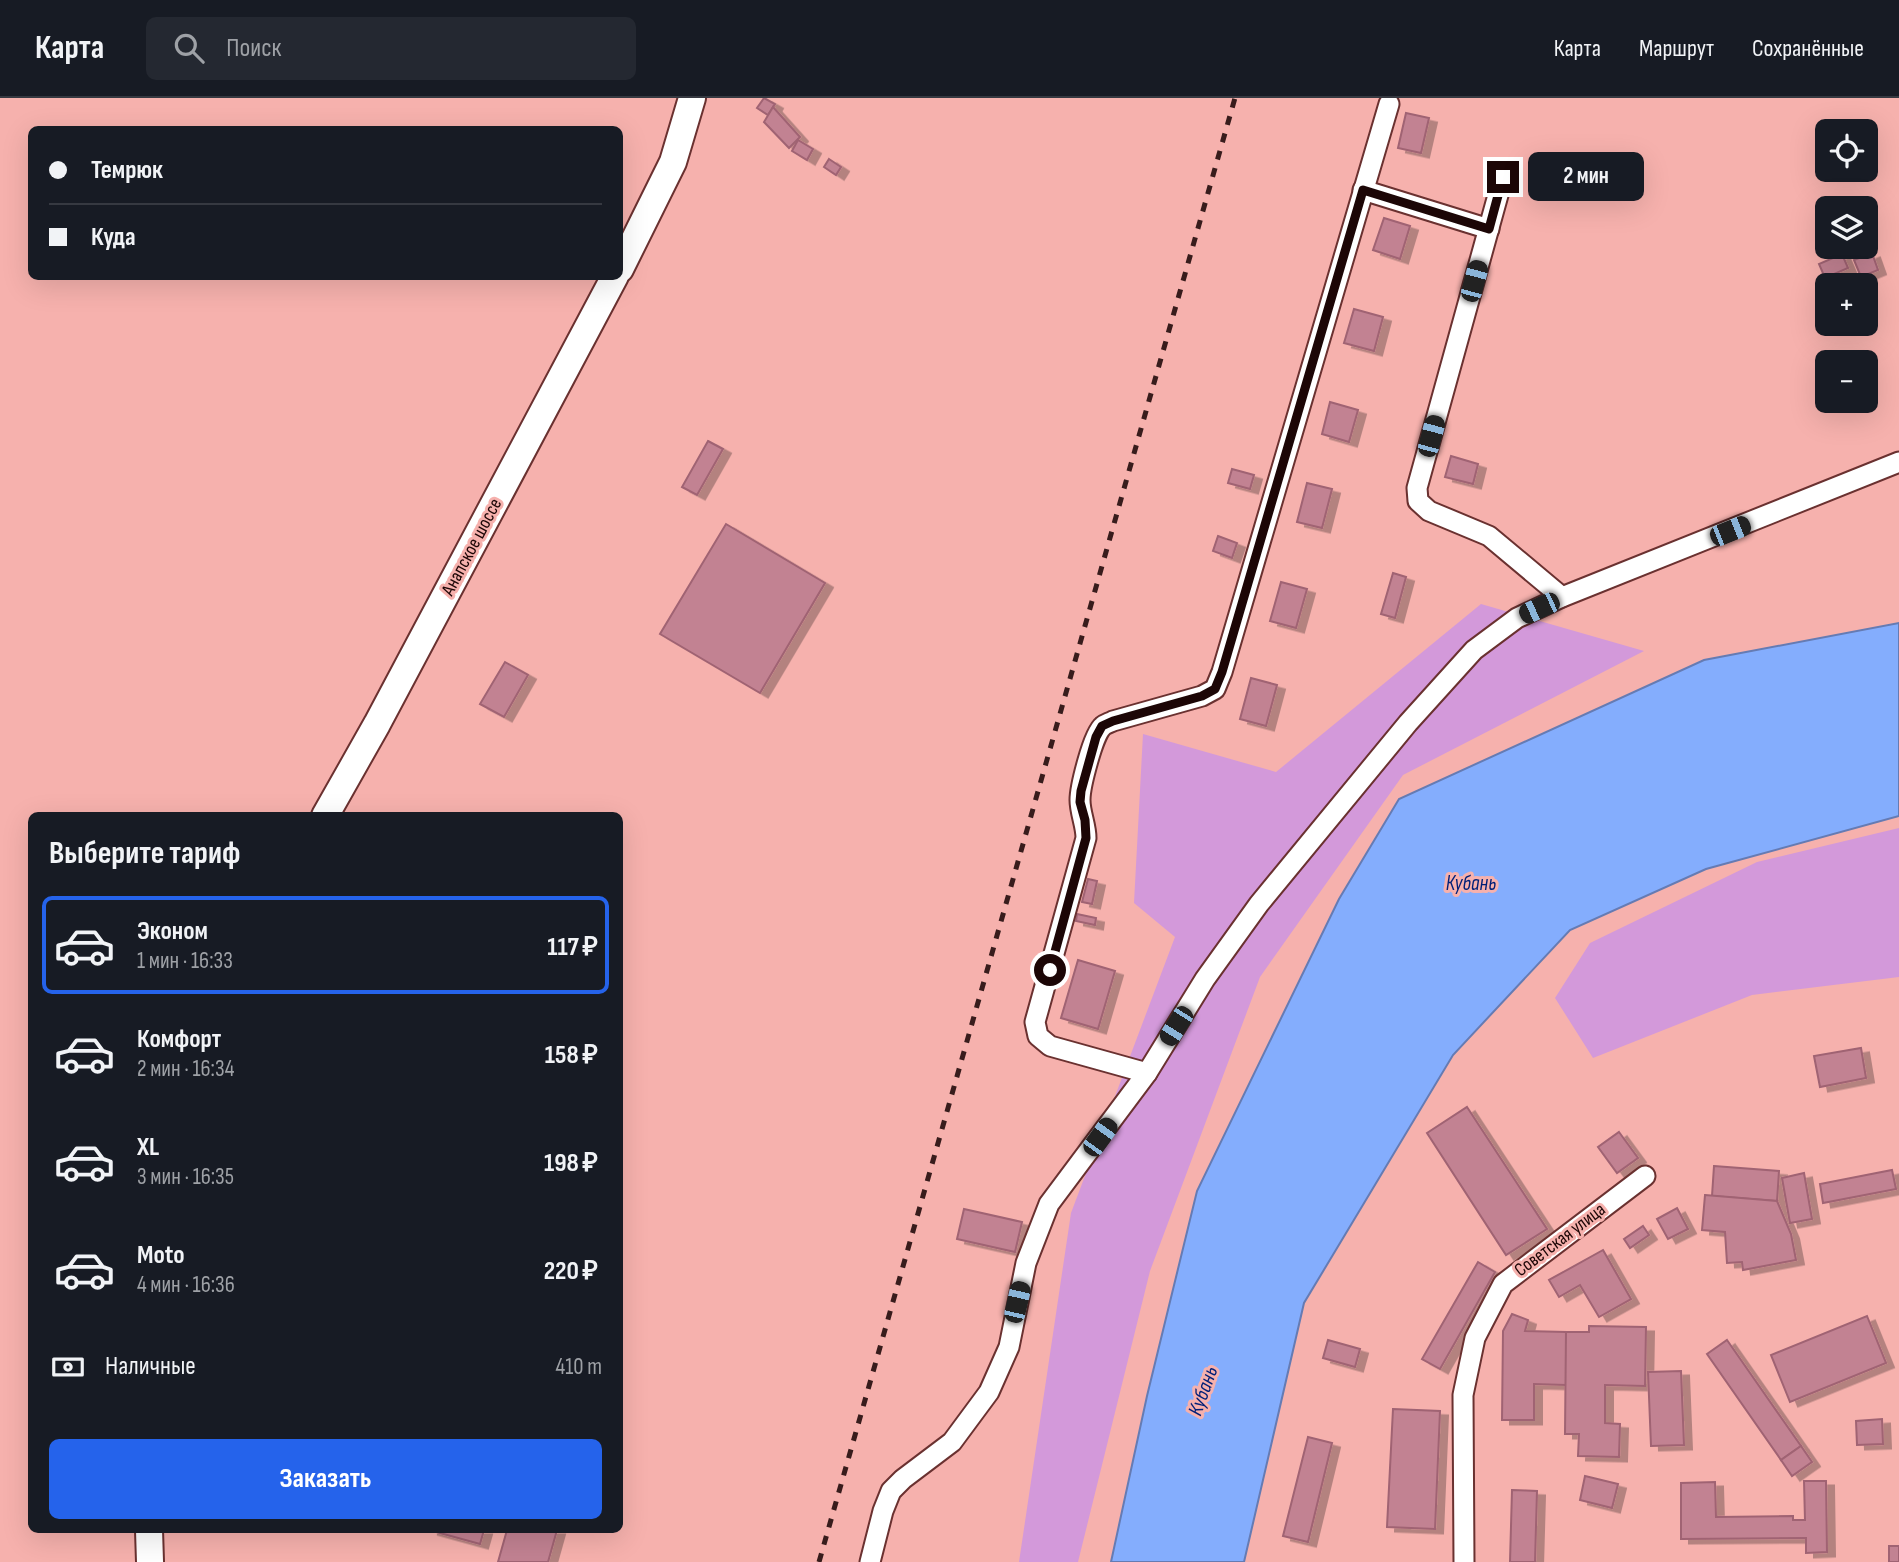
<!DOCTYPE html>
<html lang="ru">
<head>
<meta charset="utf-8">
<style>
	:root { --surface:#171b24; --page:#242831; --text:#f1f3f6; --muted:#9ea1a6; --line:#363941; --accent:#2563eb }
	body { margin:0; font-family:"Sofia Sans Condensed",sans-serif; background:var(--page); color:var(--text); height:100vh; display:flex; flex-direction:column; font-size:26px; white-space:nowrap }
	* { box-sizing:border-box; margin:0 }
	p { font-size:23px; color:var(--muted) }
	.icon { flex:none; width:38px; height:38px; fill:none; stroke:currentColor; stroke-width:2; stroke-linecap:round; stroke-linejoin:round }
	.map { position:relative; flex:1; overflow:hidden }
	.sheet { position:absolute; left:28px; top:714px; width:595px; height:721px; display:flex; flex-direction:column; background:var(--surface); border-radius:10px; box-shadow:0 7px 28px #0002 }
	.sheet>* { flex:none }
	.banner { position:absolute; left:28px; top:28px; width:595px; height:154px; border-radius:10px; box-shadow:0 7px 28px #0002; display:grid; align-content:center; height:154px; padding:0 21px; background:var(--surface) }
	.controls { position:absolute; left:1815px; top:21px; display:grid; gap:14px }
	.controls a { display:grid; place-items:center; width:63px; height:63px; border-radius:10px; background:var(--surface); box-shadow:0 7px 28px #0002; font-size:35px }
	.end { position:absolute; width:32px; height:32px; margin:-16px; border:9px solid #1c0606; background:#fff; box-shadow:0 0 0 4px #fff }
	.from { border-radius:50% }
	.bubble { position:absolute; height:49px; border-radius:10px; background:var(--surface); box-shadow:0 7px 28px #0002; font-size:23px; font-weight:700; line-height:49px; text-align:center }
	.car { position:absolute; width:21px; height:42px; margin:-21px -10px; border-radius:9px; box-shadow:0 0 5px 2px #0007; background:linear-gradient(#222 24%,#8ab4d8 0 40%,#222 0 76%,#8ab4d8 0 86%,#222 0) }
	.banner b { display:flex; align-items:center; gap:24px; height:66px; font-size:26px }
	.banner b+b { border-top:2px solid var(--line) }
	.banner i { width:18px; height:18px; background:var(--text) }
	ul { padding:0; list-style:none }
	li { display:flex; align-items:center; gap:21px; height:98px; margin:0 14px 10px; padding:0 7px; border:4px solid transparent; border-radius:10px }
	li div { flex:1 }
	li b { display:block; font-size:26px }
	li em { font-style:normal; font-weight:700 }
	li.selected { border-color:var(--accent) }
	li>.icon { width:63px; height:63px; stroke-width:1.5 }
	h2 { padding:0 21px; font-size:32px; line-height:84px }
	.pay { display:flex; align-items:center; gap:18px; height:77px; padding:0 21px; font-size:26px }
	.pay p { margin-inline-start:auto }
	.cta { display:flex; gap:14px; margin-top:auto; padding:14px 21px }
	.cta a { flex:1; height:80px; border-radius:10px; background:var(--accent); color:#fff; font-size:28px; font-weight:700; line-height:80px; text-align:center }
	header { display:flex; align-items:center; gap:42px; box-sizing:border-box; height:98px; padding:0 35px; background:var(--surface); border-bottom:2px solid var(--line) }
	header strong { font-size:33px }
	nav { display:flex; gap:38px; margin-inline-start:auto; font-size:24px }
	.search { width:490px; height:63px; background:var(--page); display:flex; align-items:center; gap:18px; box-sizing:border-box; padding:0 24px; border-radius:10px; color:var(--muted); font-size:26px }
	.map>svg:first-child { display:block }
	.green { fill:#d399da }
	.water { fill:#84adfd; stroke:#657bb3; stroke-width:2 }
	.building { fill:#c28292; stroke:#a06373; stroke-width:2; filter:url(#shadow) }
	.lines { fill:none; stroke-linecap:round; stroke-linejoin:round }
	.street-casing { stroke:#6a3130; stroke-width:23 }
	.secondary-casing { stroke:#6a3130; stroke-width:30 }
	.street { stroke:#fff; stroke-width:19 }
	.secondary { stroke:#fff; stroke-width:26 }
	.rail { stroke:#381c1c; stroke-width:5; stroke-dasharray:9 9; stroke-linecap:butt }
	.route { stroke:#1c0606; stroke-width:9 }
	.labels { text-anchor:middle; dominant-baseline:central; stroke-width:6; stroke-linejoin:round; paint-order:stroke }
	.street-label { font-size:19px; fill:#1c0606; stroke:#f6b1ad }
	.water-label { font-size:21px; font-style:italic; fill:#001f77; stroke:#f6b1ad }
</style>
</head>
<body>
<header>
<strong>Карта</strong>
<div class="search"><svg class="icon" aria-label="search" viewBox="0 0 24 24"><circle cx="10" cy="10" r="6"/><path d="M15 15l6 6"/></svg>Поиск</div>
<nav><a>Карта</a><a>Маршрут</a><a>Сохранённые</a></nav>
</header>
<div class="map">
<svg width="1899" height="1464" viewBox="0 0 1899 1464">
	<defs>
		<filter id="shadow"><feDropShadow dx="8" dy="4.5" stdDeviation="0" flood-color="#0004"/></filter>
	</defs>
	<rect width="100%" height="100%" fill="#f6b1ad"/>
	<g class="green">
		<path d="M1481,506l163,47 -241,124 -143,202 -110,294 -72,291h-59l52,-349 104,-276 -41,-34 9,-169 133,38z"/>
		<path d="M1899,730v149l-147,18 -159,63 -38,-60 35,-55 167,-81z"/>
	</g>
	<path class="water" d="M1899,525v193l-193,53 -136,61 -117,125 -149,248 -60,259h-133l36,-166 50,-205 142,-292 60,-100 305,-139z"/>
	<g class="building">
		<path d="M764,0l11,6 -7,11 -11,-7z"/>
		<path d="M773,9l27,30 -11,11 -25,-26z"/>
		<path d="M1406,15l23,5 -8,35 -23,-5z"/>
		<path d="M798,42l15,9 -6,11 -15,-9z"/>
		<path d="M829,61l12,8 -5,8 -12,-8z"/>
		<path d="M1384,120l26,8 -10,33 -27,-9z"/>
		<path d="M1872,155l6,17 -17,7 -7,-17z"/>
		<path d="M1842,156l6,14 -23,10 -6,-14z"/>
		<path d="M1354,211l29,8 -9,34 -30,-8z"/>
		<path d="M1330,304l28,8 -9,32 -27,-8z"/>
		<path d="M708,343l15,8 -26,46 -15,-8z"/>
		<path d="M1451,358l27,8 -5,20 -28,-7z"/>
		<path d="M1232,371l22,6 -4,14 -22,-6z"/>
		<path d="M1307,385l25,6 -10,39 -25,-6z"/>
		<path d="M726,426l99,59 -65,110 -100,-59z"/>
		<path d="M1218,438l19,7 -5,15 -19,-7z"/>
		<path d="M1393,475l13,4 -11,41 -14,-4z"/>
		<path d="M1281,484l26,7 -11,39 -26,-7z"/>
		<path d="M505,564l23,13 -24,42 -24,-13z"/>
		<path d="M1251,580l26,7 -11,41 -26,-7z"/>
		<path d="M1088,781l9,2 -5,23 -10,-2z"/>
		<path d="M1077,816l19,4 -1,7 -19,-4z"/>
		<path d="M1078,862l37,11 -17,58 -37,-11z"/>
		<path d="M1861,950l5,30 -46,9 -6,-31z"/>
		<path d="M1467,1009l80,122 -41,26 -79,-122z"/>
		<path d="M1619,1034l19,26 -21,15 -19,-26z"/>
		<path d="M1714,1068l65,5 -2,30 -65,-5z"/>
		<path d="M1892,1072l4,19 -73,14 -3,-19z"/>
		<path d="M1804,1075l8,46 -22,4 -8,-45z"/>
		<path d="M1705,1097l72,6 14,33 5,26 -53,10 -1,-8 -15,1 -2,-31 -23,-2z"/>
		<path d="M1677,1110l11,21 -20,10 -11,-20z"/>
		<path d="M964,1111l58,13 -7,30 -58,-13z"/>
		<path d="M1643,1128l6,9 -19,13 -6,-9z"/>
		<path d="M1603,1152l28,49 -32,18 -19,-32 -21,12 -10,-17z"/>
		<path d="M1478,1164l17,10 -55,97 -18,-10z"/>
		<path d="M1512,1216l16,6 -3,11 41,1v53l-32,-1v36h-32l1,-89z"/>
		<path d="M1867,1218l19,47 -96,39 -19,-47z"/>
		<path d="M1589,1228l57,1 -1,59 -40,-1v38l15,1 -1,33 -41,-1 1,-22h-14l1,-102h23z"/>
		<path d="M1328,1242l32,9 -5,18 -32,-9z"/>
		<path d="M1727,1242l74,106 -20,14 -74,-106z"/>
		<path d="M1681,1273l3,74 -33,1 -3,-74z"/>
		<path d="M1393,1311l47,2 -5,118 -48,-2z"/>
		<path d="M1882,1321l1,25 -26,1 -1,-24z"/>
		<path d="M1308,1339l24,6 -24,99 -25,-6z"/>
		<path d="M1801,1348l11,16 -20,14 -11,-16z"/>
		<path d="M1585,1378l33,8 -6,24 -32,-8z"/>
		<path d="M1804,1383h22l1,71 -21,1v-15l-125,1v-56l34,-1 1,35 77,-1v4h12z"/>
		<path d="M1512,1392l25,1 -2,71h-25z"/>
		<path d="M429,1432h55l-4,14z"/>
		<path d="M507,1432h50l-9,32h-50z"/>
		<rect x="1889" y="1448" width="10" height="16"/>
	</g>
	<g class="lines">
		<g class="street-casing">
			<g id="street">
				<path d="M1503,79l-86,311 1,13 11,10 60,25 73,61"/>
				<path d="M1363,92l126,39"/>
				<path d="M1147,975l-97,-27 -12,-10 -3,-14 51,-184c0,-13 -6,-25 -6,-38 0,-13 13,-66 23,-74 2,-2 6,-3 10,-5l89,-25 13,-7 7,-17 167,-568"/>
				<path d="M870,1464l13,-51 8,-20 12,-12 49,-37 37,-50 20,-45 17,-84 23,-59 98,-131 58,-94 54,-75 149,-181 66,-73 43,-32 45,-21 337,-135"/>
				<path d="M1464,1464l-1,-167 12,-57 28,-54 142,-108"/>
			</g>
		</g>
		<g class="secondary-casing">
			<g id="secondary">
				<path d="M620,171l53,-107 19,-64"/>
				<path d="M325,718l52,-92 238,-448"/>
				<path d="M149,1432l1,32"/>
			</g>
		</g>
		<use href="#street" class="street"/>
		<use href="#secondary" class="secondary"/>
		<path class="rail" d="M819,1464l416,-1464"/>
	</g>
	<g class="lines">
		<path class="route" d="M1050,872l36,-132 -1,-18 -5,-18 1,-11 15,-54 6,-11 11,-5 89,-25 13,-7 7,-17 141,-482 126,39 14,-52"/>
	</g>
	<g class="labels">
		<g class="street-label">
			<text transform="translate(472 449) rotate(-62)">Анапское шоссе</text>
			<text transform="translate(1560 1142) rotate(-37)">Советская улица</text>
		</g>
		<g class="water-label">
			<text x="1471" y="785">Кубань</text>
			<text transform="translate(1203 1293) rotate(-70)">Кубань</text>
		</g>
	</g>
</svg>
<div class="controls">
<a><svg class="icon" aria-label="locate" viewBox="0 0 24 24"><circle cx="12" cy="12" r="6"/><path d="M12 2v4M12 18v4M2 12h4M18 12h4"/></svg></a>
<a><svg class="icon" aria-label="layers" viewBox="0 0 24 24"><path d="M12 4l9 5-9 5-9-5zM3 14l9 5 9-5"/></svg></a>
<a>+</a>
<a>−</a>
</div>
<i class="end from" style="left:1050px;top:872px"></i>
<i class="end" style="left:1503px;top:79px"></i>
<div class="bubble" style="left:1528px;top:54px;width:116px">2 мин</div>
<i class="car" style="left:1474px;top:183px;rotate:15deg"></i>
<i class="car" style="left:1431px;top:338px;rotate:15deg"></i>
<i class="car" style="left:1730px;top:433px;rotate:68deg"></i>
<i class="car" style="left:1539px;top:510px;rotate:245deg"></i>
<i class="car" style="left:1176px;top:928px;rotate:212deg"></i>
<i class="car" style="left:1100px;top:1039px;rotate:36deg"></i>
<i class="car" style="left:1017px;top:1204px;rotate:13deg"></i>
<div class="banner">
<b><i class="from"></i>Темрюк</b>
<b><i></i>Куда</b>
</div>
<section class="sheet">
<h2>Выберите тариф</h2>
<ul>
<li class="selected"><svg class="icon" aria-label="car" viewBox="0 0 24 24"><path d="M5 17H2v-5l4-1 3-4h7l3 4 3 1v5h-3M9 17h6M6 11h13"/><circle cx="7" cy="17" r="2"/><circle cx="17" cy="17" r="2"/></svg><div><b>Эконом</b><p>1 мин · 16:33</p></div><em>117 ₽</em></li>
<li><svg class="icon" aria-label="car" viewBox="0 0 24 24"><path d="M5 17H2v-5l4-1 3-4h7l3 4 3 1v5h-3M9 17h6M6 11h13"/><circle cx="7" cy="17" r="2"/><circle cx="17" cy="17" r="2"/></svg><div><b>Комфорт</b><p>2 мин · 16:34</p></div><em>158 ₽</em></li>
<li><svg class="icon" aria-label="car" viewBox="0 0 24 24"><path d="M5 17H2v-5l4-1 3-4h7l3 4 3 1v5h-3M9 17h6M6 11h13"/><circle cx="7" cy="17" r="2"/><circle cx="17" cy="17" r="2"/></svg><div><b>XL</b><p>3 мин · 16:35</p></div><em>198 ₽</em></li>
<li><svg class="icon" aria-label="car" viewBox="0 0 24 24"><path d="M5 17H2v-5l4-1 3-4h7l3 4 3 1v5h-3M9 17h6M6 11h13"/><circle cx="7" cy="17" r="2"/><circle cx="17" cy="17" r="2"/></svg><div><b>Moto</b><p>4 мин · 16:36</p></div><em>220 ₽</em></li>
</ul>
<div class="pay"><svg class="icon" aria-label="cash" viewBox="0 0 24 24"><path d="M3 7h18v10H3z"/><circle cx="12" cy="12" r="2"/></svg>Наличные<p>410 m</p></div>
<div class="cta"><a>Заказать</a></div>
</section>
</div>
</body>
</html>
